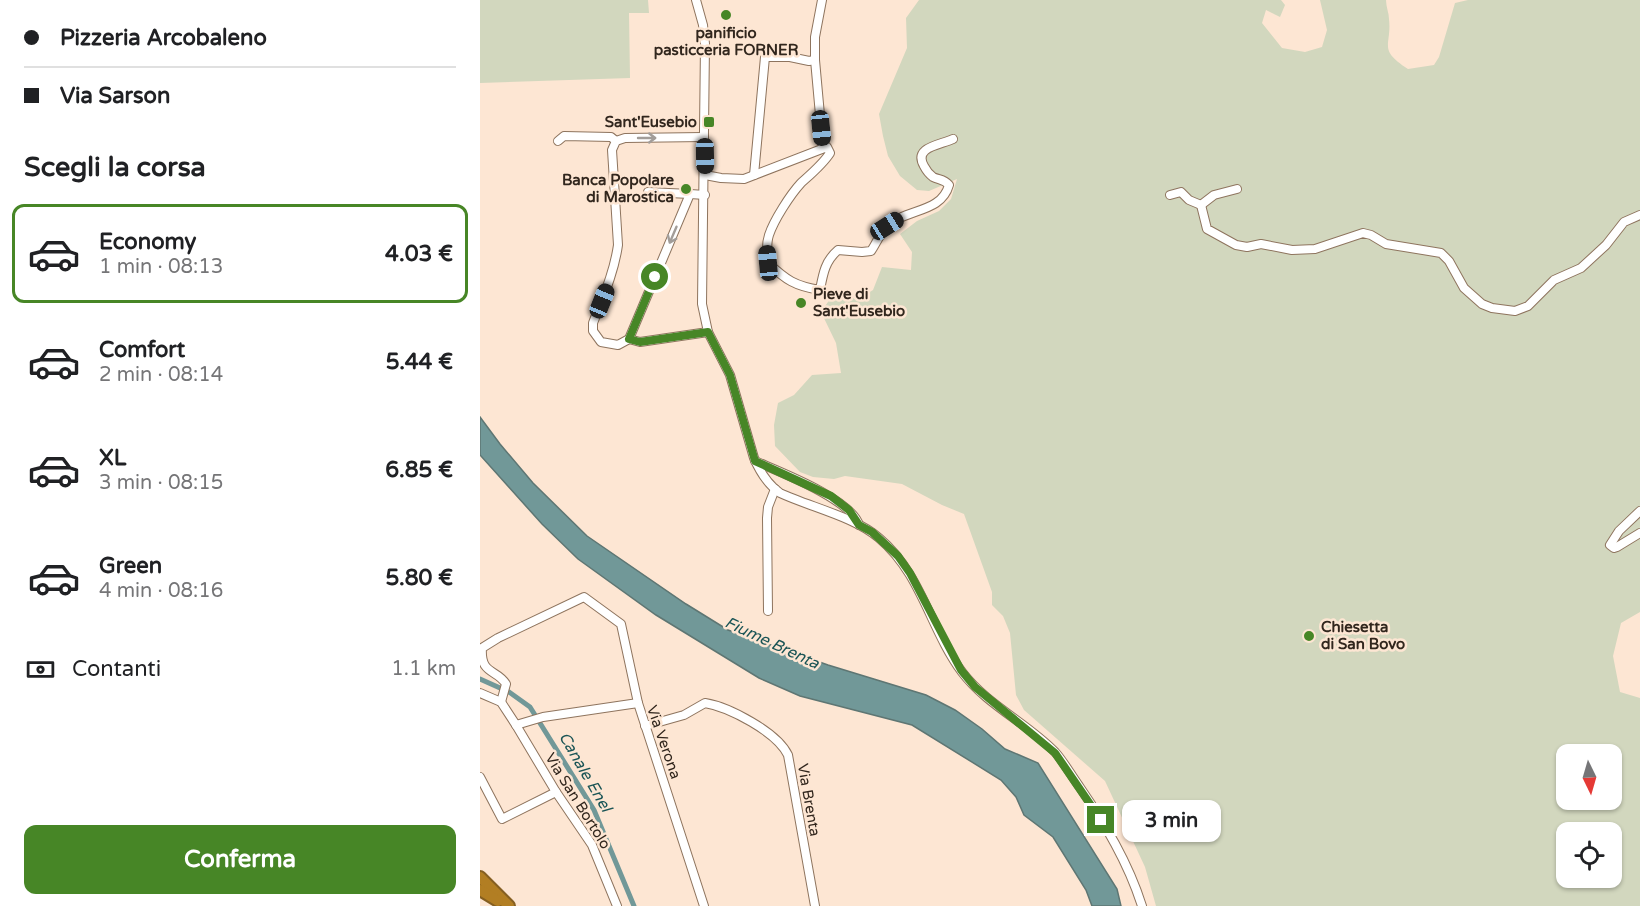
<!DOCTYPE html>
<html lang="it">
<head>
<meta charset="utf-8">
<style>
	:root { --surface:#fff; --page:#f6f6f6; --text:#202124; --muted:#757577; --line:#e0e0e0; --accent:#478626 }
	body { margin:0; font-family:"Varela Round",sans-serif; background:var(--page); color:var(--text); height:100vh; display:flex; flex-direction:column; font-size:22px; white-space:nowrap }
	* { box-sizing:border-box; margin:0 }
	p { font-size:20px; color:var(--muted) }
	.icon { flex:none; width:33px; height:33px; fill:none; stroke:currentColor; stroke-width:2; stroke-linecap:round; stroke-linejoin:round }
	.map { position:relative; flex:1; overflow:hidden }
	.details { display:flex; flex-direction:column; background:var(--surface); width:480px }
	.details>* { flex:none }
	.hud { display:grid; align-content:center; height:132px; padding:0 24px; background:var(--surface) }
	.needle { width:39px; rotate:175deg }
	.tools { position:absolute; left:1076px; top:744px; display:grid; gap:12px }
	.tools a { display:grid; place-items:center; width:66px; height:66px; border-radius:12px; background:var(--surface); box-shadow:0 2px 4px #0004; font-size:30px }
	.end { position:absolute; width:27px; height:27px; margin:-14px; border:8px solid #478626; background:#fff; box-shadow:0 0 0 3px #fff }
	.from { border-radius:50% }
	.bubble { position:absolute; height:42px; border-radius:12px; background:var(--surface); box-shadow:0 2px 4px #0004; font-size:20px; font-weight:700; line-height:42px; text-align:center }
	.car { position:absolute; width:18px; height:36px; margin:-18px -9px; border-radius:8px; box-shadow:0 0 4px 2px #0007; background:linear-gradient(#222 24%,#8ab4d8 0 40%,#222 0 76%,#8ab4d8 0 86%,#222 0) }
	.hud b { display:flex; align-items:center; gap:21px; height:57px; font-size:22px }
	.hud b+b { border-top:2px solid var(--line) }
	.hud i { width:15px; height:15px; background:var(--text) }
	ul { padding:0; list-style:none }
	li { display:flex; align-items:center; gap:18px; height:99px; margin:0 12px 9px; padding:0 12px; border:3px solid transparent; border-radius:12px }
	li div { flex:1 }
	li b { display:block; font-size:22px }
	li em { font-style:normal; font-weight:700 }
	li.selected { border-color:var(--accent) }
	li>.icon { width:54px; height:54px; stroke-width:1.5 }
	h2 { padding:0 24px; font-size:27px; line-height:72px }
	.pay { display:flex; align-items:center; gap:15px; height:66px; padding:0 24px; font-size:22px }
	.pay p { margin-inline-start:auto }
	.primary-button { display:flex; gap:12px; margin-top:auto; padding:12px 24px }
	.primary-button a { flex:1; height:69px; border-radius:12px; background:var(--accent); color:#fff; font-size:24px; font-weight:700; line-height:69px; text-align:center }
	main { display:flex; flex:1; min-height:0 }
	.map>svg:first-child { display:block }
	.green { fill:#d2d7be; fill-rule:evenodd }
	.water { fill:#719898; stroke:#5e7673; stroke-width:1.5 }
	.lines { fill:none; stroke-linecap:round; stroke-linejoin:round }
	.canal { stroke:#719898; stroke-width:5 }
	.minor-casing { stroke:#8e745e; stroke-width:10 }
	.highway-casing { stroke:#855f21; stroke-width:14 }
	.minor { stroke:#fff; stroke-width:8 }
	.highway { stroke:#b27e23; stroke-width:10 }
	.oneway { stroke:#a29d99 }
	.route { stroke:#478626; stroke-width:8 }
	.poi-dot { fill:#478626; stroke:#fde6d3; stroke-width:2 }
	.labels { text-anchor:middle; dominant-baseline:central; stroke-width:5; stroke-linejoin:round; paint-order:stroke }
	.poi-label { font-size:15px; font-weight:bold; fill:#31261d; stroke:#fde6d3; text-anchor:end }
	.street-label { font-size:15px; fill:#31261d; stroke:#fde6d3 }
	.water-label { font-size:16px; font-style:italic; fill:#1a5455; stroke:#fde6d3 }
</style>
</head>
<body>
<main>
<section class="details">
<div class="hud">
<b><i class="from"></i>Pizzeria Arcobaleno</b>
<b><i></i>Via Sarson</b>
</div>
<h2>Scegli la corsa</h2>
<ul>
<li class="selected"><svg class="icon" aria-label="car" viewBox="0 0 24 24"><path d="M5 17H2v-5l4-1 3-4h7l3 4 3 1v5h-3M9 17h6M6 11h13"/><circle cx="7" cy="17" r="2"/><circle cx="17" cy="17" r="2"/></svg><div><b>Economy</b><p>1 min · 08:13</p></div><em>4.03 €</em></li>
<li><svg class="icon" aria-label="car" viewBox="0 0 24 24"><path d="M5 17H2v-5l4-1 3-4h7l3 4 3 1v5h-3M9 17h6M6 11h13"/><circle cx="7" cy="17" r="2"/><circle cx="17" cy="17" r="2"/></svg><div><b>Comfort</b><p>2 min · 08:14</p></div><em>5.44 €</em></li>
<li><svg class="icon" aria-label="car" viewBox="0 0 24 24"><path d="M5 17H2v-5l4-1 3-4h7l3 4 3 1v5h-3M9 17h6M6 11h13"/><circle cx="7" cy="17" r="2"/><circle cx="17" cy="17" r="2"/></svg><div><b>XL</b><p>3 min · 08:15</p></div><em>6.85 €</em></li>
<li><svg class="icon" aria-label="car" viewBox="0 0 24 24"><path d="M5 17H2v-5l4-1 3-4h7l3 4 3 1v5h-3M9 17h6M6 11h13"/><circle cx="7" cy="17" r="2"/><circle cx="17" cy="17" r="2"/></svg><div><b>Green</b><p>4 min · 08:16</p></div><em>5.80 €</em></li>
</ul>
<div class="pay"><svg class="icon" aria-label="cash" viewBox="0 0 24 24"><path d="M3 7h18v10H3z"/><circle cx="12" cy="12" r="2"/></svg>Contanti<p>1.1 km</p></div>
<div class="primary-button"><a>Conferma</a></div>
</section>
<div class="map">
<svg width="1160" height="906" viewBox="0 0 1160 906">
	<rect width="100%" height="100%" fill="#fde6d3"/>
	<g class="green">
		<path d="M0,0h168l1,13h-20l1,65 -150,5z"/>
		<path d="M439,0h362l4,5 -5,12 -14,-7 -4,13 20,25 23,4 17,-5 5,-17 -7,-30h66c0,7 3,13 3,19 3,27 -12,30 19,50l26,-4 5,-8 16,-54 13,-3h172v612l-19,11 -8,33 7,36 20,6v208h-484l-11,-39 -40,-86 -81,-71 -8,-15 -6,-62 -7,-17 -11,-11v-13l-28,-78 -22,-9 -40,-21 -57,-8 -11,3 -21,-2 -13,-5 -25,-26 -1,-21 4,-22 16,-8 18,-20 29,-2 -5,-30 -15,-31 16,-23 20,11 16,-10 9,-23 29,3 1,-18 -12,-18 17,-13 22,-10 12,-12 6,-20 -28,12 -12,-1 -17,-14 -12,-20 -5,-20 -4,-22 28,-66 -1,-30zM1086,754h45v46h-45zM1086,832h45v46h-45z"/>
	</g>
	<path class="water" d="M0,417l20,27 33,39 54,53 99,68 42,26 100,35 98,30 29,15 27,19 23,20 33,14 79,126 4,17h-29l-6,-16 -33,-53 -29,-22 -8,-18 -15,-17 -89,-55 -112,-29 -41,-18 -103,-63 -78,-56 -36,-35 -62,-69z"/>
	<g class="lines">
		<path class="canal" d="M0,679l29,13 21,15 64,103 40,96"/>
		<g class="minor-casing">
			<g id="minor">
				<path d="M216,0l7,25 2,19 -3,260 6,28 22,43 24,83c6,14 13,26 26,35 30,14 75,24 99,45 43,36 51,91 83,134 25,33 65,51 93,80 9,10 16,23 24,34 26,38 49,76 63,120"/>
				<path d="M342,0l-7,37v23l8,88"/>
				<path d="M224,137l-79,1 -9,3 -4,9 6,95c-4,28 -15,52 -25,78v8l8,11 17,3 11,-6 61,-145 15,1"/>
				<path d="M78,141l6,-5 47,1 5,4"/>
				<path d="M225,175l16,3 23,1 83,-32 3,6c-7,11 -19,21 -29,30 -11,12 -27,37 -32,52 -3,9 -2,18 -1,28 18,17 27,23 52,27 3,-16 5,-29 18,-40l24,2 9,-1c5,-7 9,-18 16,-24 18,-19 54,-13 62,-42 -5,-6 -10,-5 -16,-8 -4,-3 -7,-7 -9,-11 -11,-19 16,-21 29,-27"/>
				<path d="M274,175l11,-118h25l19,4 6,-1"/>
				<path d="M168,192l42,2"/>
				<path d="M690,195l11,-3 8,8 12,5"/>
				<path d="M721,205l6,24 29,16 11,2 14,-3 31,6 23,-1 48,-16 8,2 15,9 55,9 8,8 15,27 18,16 10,4 23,3 13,-5 26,-26 27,-12 25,-23 18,-23 16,-7"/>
				<path d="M721,205l13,-10 23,-6"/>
				<path d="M149,339l11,3 68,-10"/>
				<path d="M275,461c25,11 96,38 104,64"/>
				<path d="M1160,511l-21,20 -9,14 4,3 3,-1 23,-14"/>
				<path d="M288,611l-1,-93 1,-11 7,-18"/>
				<path d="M0,693l21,9 15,23 40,67 36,53 25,61"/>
				<path d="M21,702l5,-18c-9,-15 -26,-9 -24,-36l16,-10 86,-41 37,27 17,79"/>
				<path d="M36,725l27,-8 95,-14 66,203"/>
				<path d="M165,726l39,-11 21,-12c24,4 72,29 83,52l27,151"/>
				<path d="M0,777l22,42 54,-27"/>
			</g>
		</g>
		<g class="highway-casing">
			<g id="highway">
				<path d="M0,877l29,29"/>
				<path d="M0,890l18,11"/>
			</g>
		</g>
		<use href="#minor" class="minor"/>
		<use href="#highway" class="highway"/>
	</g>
	<defs><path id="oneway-shaft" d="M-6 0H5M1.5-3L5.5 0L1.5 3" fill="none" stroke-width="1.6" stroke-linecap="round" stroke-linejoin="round" transform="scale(1.5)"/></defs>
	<g class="oneway">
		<use href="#oneway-shaft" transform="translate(167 138)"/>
		<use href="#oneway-shaft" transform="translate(193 235) rotate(113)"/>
	</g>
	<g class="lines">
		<path class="route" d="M175,277l-26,62 11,3 68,-10 22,43 25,86 76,35 18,14 10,15 13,7 26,24 12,17 51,97 14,17 80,66 46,67"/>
	</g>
	<g class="poi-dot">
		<circle cx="246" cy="15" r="6"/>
		<rect x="223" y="116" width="12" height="12" rx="3"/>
		<circle cx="206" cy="189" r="6"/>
		<circle cx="321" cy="303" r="6"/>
		<circle cx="829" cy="636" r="6"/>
	</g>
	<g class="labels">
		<g class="poi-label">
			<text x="246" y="33" text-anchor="middle">panificio<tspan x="246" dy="17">pasticceria FORNER</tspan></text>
			<text x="217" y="122">Sant'Eusebio</text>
			<text x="194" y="180">Banca Popolare<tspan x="194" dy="17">di Marostica</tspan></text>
			<text x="333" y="294" text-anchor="start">Pieve di<tspan x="333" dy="17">Sant'Eusebio</tspan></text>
			<text x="841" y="627" text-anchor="start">Chiesetta<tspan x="841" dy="17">di San Bovo</tspan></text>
		</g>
		<g class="street-label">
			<text transform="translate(184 742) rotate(71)">Via Verona</text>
			<text transform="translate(329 800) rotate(80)">Via Brenta</text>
			<text transform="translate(98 801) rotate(58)">Via San Bortolo</text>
		</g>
		<g class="water-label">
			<text transform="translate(292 643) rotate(25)">Fiume Brenta</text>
			<text transform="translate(105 772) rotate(60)">Canale Enel</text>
		</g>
	</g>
</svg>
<div class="tools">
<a><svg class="needle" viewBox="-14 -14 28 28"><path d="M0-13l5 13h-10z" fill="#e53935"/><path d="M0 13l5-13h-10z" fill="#757577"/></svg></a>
<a><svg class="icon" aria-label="locate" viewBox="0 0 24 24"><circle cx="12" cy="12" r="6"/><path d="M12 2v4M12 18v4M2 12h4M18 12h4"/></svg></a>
</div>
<i class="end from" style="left:175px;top:277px"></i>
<i class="end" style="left:621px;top:820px"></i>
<div class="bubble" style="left:642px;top:800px;width:99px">3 min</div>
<i class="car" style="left:341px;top:128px;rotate:174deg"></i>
<i class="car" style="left:225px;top:156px;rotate:179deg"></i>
<i class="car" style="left:407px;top:226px;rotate:58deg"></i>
<i class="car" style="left:288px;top:263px;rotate:355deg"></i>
<i class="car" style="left:122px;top:301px;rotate:22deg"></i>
</div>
</main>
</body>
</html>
